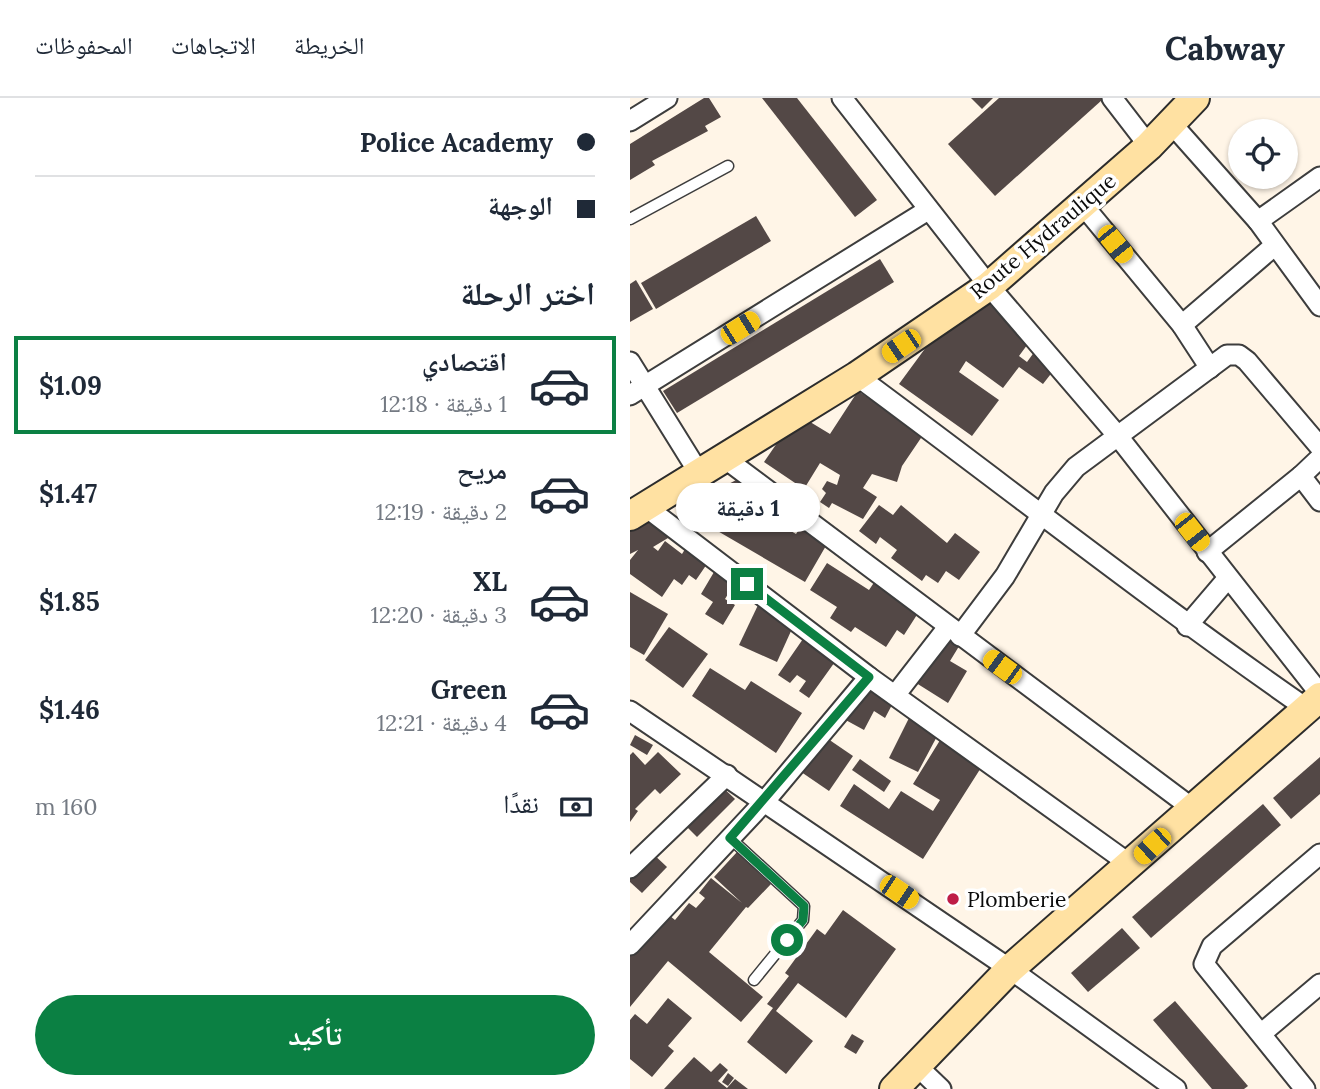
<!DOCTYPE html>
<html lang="ar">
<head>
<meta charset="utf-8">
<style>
	:root { --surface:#fff; --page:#f6f6f7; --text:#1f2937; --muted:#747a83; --line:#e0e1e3; --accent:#0b8043 }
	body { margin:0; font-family:Lora,"Noto Naskh Arabic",serif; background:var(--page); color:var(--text); direction:rtl; height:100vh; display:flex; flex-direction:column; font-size:26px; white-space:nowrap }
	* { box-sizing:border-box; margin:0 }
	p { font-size:23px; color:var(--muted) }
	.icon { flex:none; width:38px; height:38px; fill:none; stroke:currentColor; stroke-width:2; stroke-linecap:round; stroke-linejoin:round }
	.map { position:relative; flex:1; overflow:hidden; direction:ltr }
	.details { display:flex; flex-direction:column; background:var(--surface); width:630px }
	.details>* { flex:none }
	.guide { display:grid; align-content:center; height:154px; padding:0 35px; background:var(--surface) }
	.buttons { position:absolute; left:598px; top:21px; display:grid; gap:14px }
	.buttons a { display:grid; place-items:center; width:70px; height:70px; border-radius:50%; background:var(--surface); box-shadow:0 2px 5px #0004; font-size:35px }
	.end { position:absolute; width:32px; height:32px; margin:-16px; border:9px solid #0b8043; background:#fff; box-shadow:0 0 0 4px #fff }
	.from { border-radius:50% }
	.bubble { position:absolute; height:49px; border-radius:24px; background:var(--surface); box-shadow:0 2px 5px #0004; font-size:23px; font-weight:700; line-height:49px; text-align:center; direction:rtl }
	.car { position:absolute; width:21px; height:42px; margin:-21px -10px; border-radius:9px; box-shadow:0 0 5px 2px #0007; background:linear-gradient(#f5c518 24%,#345 0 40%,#f5c518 0 76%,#345 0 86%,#f5c518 0) }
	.guide b { display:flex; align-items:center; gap:24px; height:66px; font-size:26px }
	.guide b+b { border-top:2px solid var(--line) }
	.guide i { width:18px; height:18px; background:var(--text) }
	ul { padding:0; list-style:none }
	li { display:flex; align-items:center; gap:21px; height:98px; margin:0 14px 10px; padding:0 21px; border:4px solid transparent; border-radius:0px }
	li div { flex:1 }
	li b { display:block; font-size:26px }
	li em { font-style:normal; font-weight:700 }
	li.on { border-color:var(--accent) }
	li>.icon { width:63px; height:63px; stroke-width:1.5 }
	h2 { padding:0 35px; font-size:32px; line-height:84px }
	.pay { display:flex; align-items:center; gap:18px; height:77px; padding:0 35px; font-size:26px }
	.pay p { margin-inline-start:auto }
	.cta { display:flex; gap:14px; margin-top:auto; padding:14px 35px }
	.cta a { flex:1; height:80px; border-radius:42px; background:var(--accent); color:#fff; font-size:28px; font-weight:700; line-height:80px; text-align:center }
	header { display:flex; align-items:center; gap:42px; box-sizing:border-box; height:98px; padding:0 35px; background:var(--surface); border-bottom:2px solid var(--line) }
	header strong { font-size:33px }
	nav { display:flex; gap:38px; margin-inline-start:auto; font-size:24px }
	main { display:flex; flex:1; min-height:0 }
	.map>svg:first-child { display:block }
	.building { fill:#534846 }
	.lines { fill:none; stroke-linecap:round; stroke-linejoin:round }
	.lane-casing { stroke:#3d3d3d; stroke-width:13 }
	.street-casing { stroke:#3d3d3d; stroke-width:23 }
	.secondary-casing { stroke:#2c2c2c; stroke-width:32 }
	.lane { stroke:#fff; stroke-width:10 }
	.street { stroke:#fff; stroke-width:19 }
	.secondary { stroke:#ffe1a2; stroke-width:28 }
	.route { stroke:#0b8043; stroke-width:9 }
	.poi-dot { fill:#be1d47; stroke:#fff; stroke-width:2.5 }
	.labels { text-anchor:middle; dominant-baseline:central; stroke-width:7; stroke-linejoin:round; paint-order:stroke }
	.street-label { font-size:21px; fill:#0a0a0a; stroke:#fff }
	.poi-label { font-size:21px; fill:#0a0a0a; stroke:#fff; text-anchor:start }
</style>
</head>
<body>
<header>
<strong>Cabway</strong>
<nav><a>الخريطة</a><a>الاتجاهات</a><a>المحفوظات</a></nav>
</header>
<main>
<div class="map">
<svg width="690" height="991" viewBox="0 0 690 991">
	<rect width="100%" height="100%" fill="#fff5e7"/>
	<g class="building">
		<path d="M74,0h5l12,19 -16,9 3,5 -56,30 3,4 -25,15v-36z"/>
		<path d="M132,0h35l80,102 -22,17z"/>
		<path d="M341,0h22l-11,11z"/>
		<path d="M369,0h102l1,2 -107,96 -47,-52z"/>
		<path d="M126,118l15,25 -115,68 -15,-26z"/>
		<path d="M250,161l14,23 -217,131 -14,-22z"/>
		<path d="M6,182l17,29 -23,13v-38z"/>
		<path d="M341,188l49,36 10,19 -11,15 8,6 8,-11 22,15 -14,18 -24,-17 -16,21 -37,-27 -7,11 40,28 -27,36 -73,-52z"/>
		<path d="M228,293l65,44 -21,31 -5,16 -25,-8 -9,14 14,9 -14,22 -31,-16 -3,5 -9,-6 6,-9 -4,-4 5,-8 10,4 3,-10 -20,-12 -16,26 -40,-27 33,-48 33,20z"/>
		<path d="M110,380l4,7 26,16 -8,13 34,20 4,-6 27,16 -22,38 -96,-56 8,-14 7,4 16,-26 -18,9 -5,-9z"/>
		<path d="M249,407l14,10 8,-10 46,38 8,-10 25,19 -21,28 -13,-9 -8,12 -12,-8 -4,6 -31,-23 6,-8 -17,-13 -4,7 -17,-13z"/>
		<path d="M24,416l21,15 -7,9 -15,9 5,4 7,-10 17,13 5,-8 22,15 -13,19 -7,-5 -7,10 -8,-6 -12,18 -32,-23v-14l8,-10 -8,4v-26z"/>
		<path d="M197,465l42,27 6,-9 45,29 -16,25 -7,-5 -11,17 -31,-20 -4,5 -21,-14 7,-11 -27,-17z"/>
		<path d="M84,474l20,12 -9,15 10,6 -12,20 -18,-11 8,-12 -12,-8z"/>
		<path d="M0,494l38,22 -24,41 -14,-8z"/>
		<path d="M129,505l37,17 -19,42 -38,-17z"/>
		<path d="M39,529l39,27 -25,34 -38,-28z"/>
		<path d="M313,534l18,11 -11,18 17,10 -19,32 -35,-22z"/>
		<path d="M175,538l32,23 -28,39 -10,-7 7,-10 -9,-6 -7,8 -12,-8z"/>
		<path d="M80,570l35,22 6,-9 51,32 -26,40 -84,-57z"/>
		<path d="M226,584l37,21 -8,15 -11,-7 -10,19 -22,-12z"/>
		<path d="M282,614l30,15 -24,45 -29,-14z"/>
		<path d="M182,630l41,28 -24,35 -41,-28z"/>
		<path d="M5,637l18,10 -6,10 -17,-10z"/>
		<path d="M312,639l42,26 -61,96 -83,-53 14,-22 35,25 12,-18 32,20 7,-11 -27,-16z"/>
		<path d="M3,654l12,13 13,-13 23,22 -21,20 -5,-5 -20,20 3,2 -8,11v-67z"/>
		<path d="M690,659v37l-29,25 -18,-21z"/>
		<path d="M230,661l31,22 -7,11 -32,-22z"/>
		<path d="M88,685l17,16 -38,38 -16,-16z"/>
		<path d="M633,706l18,21 -130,113 -19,-21z"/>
		<path d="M20,753l17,16 -25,26 -12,-11v-10z"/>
		<path d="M107,754l34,32 -23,24 -2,-1 -37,45 54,45 -22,25 -73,-61 -38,46v-55l34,-41 11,9 14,-17 7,5 9,-10 -6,-5 12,-15 31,25 -28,-26z"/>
		<path d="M213,812l53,39 -50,69 -48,-35 -22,28 37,30 -27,33 -39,-32 26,-34 -6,-4 22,-28 -4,-3 32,-44 8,6z"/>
		<path d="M492,830l18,20 -52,44 -17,-19z"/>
		<path d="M38,900l24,20 -24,28 6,5 -22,26 -22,-18v-39l5,-6 12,10z"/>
		<path d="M545,903l73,85 -4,3h-32l-59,-69z"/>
		<path d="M222,936l12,7 -8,13 -12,-7z"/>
		<path d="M64,959l17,15 9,-9 8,7 -10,11 9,7 8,-9 13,10h-84z"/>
		<path d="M98,975l6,5 -6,8 -6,-4z"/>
	</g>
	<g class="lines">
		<g class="lane-casing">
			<g id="lane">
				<path d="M0,121l98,-53"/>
				<path d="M100,740l74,68 -1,14 -49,60"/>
			</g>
		</g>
		<g class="street-casing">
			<g id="street">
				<path d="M212,0l147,188 128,149 203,259"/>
				<path d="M482,0l37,48"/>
				<path d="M0,23l37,-23"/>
				<path d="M541,25l87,98 62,85"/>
				<path d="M452,106l100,121 28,43"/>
				<path d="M628,123l62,-44"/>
				<path d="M552,227l92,-79"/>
				<path d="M0,264l69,111"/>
				<path d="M227,278c150,111 296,226 449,332"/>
				<path d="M0,297l298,-185"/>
				<path d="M93,359l469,351"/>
				<path d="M690,360l-19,18 19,25"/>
				<path d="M16,409l223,170 262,188"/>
				<path d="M577,454l94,-76"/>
				<path d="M557,528l41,-48"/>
				<path d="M330,538l45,-60 49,-83 22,-26 151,-112h12l8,6 73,86"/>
				<path d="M266,596l52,-67"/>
				<path d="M0,613l380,258 166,120"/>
				<path d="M0,770l97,-93"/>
				<path d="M0,847l135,-144 104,-124"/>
				<path d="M632,935l58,-49"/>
				<path d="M287,968l24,23"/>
				<path d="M675,991l-101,-125 8,-18 108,-92"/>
			</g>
		</g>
		<g class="secondary-casing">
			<g id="secondary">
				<path d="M0,418l227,-140 132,-90 160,-140 46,-48"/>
				<path d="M264,991l116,-120 310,-272"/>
			</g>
		</g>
		<use href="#lane" class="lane"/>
		<use href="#street" class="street"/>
		<use href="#secondary" class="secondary"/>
	</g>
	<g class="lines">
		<path class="route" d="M117,486l122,93 -139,161 74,68 -1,14 -16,20"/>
	</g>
	<circle class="poi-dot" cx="323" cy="801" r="7"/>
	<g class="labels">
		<g class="street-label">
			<text transform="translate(413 138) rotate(-40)">Route Hydraulique</text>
		</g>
		<g class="poi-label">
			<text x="337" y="801">Plomberie</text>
		</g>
	</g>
</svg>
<div class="buttons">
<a><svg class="icon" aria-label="locate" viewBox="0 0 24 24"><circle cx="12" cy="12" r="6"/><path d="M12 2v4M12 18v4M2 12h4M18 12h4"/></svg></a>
</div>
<i class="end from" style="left:157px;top:842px"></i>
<i class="end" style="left:117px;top:486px"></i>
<div class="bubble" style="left:46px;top:385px;width:144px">1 دقيقة</div>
<i class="car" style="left:485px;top:146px;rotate:141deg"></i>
<i class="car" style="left:110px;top:230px;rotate:58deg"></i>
<i class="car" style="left:271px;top:248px;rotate:236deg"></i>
<i class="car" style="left:562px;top:434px;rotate:142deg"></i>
<i class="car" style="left:372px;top:569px;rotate:306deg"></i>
<i class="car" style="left:522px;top:748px;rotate:227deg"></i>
<i class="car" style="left:269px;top:794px;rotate:124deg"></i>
</div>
<section class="details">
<div class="guide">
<b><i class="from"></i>Police Academy</b>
<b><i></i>الوجهة</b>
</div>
<h2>اختر الرحلة</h2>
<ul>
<li class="on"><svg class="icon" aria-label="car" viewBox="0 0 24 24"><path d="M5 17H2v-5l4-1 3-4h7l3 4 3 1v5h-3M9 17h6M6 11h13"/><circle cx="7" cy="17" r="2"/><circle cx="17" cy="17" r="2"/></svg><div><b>اقتصادي</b><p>1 دقيقة · 12:18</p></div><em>$1.09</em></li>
<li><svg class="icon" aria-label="car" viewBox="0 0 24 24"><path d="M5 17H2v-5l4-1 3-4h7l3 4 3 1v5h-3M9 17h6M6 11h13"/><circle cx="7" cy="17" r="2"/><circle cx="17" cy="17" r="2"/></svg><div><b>مريح</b><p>2 دقيقة · 12:19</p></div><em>$1.47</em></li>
<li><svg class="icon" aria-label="car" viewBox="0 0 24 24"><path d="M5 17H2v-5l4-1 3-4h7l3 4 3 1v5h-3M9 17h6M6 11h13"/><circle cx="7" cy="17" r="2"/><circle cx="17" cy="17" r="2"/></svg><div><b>XL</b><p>3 دقيقة · 12:20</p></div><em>$1.85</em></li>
<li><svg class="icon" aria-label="car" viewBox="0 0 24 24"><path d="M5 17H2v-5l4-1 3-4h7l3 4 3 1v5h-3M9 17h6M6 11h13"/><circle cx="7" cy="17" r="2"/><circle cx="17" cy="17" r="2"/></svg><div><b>Green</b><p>4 دقيقة · 12:21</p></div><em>$1.46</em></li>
</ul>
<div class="pay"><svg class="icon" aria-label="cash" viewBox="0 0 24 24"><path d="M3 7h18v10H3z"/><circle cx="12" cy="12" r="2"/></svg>نقدًا<p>160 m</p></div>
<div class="cta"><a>تأكيد</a></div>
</section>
</main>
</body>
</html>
